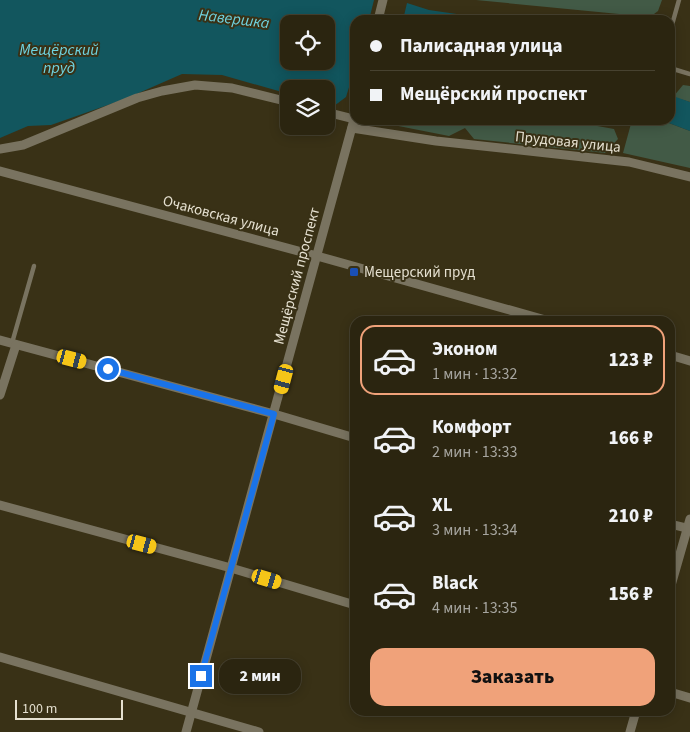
<!DOCTYPE html>
<html lang="ru">
<head>
<meta charset="utf-8">
<style>
	:root { --surface:#2b2510; --page:#37311e; --text:#f1f3f6; --muted:#a6a59f; --line:#474230; --accent:#f0a27a }
	body { margin:0; font-family:"Source Sans 3",sans-serif; background:var(--page); color:var(--text); height:100vh; display:flex; flex-direction:column; font-size:19px; white-space:nowrap }
	* { box-sizing:border-box; margin:0 }
	p { font-size:16px; color:var(--muted) }
	.icon { flex:none; width:28px; height:28px; fill:none; stroke:currentColor; stroke-width:2; stroke-linecap:round; stroke-linejoin:round }
	.map { position:relative; flex:1; overflow:hidden }
	.panel { position:absolute; left:350px; top:316px; width:325px; height:400px; display:flex; flex-direction:column; background:var(--surface); border-radius:15px; box-shadow:0 2px 12px #0003,0 0 0 1px var(--line) }
	.panel>* { flex:none }
	.hud { position:absolute; left:350px; top:15px; width:325px; height:110px; border-radius:15px; box-shadow:0 2px 12px #0003,0 0 0 1px var(--line); display:grid; align-content:center; height:110px; padding:0 20px; background:var(--surface) }
	.fabs { position:absolute; left:280px; top:15px; display:grid; gap:10px }
	.fabs a { display:grid; place-items:center; width:55px; height:55px; border-radius:10px; background:var(--surface); box-shadow:0 2px 12px #0003,0 0 0 1px var(--line); font-size:25px }
	.scale { position:absolute; left:15px; bottom:12px; width:108px; box-sizing:border-box; padding-left:5px; border:2px solid #e5e0d0; border-top:0; font-size:14px; line-height:18px; white-space:nowrap; color:#e5e0d0; -webkit-text-stroke:4px #393116; paint-order:stroke }
	.end { position:absolute; width:22px; height:22px; margin:-11px; border:6px solid #1a73e8; background:#fff; box-shadow:0 0 0 2px #fff }
	.from { border-radius:50% }
	.bubble { position:absolute; height:35px; border-radius:15px; background:var(--surface); box-shadow:0 2px 12px #0003,0 0 0 1px var(--line); font-size:16px; font-weight:800; line-height:35px; text-align:center }
	.car { position:absolute; width:15px; height:30px; margin:-15px -8px; border-radius:6px; box-shadow:0 0 4px 1px #0007; background:linear-gradient(#f5c518 24%,#345 0 40%,#f5c518 0 76%,#345 0 86%,#f5c518 0) }
	.hud b { display:flex; align-items:center; gap:18px; height:48px; font-size:19px }
	.hud b+b { border-top:1px solid var(--line) }
	.hud i { width:12px; height:12px; background:var(--text) }
	ul { padding:9px 0 0; list-style:none }
	li { display:flex; align-items:center; gap:15px; height:70px; margin:0 10px 8px; padding:0 10px; border:2px solid transparent; border-radius:15px }
	li div { flex:1 }
	li b { display:block; font-size:19px }
	li em { font-style:normal; font-weight:800 }
	li.active { border-color:var(--accent) }
	li>.icon { width:45px; height:45px; stroke-width:1.5 }
	.action { display:flex; gap:10px; margin-top:auto; padding:10px 20px }
	.action a { flex:1; height:58px; border-radius:15px; background:var(--accent); color:#111; font-size:20px; font-weight:800; line-height:58px; text-align:center }
	.map>svg:first-child { display:block }
	.green { fill:#425a46 }
	.water { fill:#12565e; fill-rule:evenodd }
	.lines { fill:none; stroke-linecap:round; stroke-linejoin:round }
	.service { stroke:#797360; stroke-width:4.5 }
	.minor { stroke:#797360; stroke-width:9 }
	.route { stroke:#1a73e8; stroke-width:6 }
	.transit-dot { fill:#1a4fb4; stroke:#393116; stroke-width:2 }
	.labels { text-anchor:middle; dominant-baseline:central; stroke-width:4; stroke-linejoin:round; paint-order:stroke }
	.street-label { font-size:15px; fill:#e5e0d0; stroke:#393116 }
	.poi-label { font-size:15px; fill:#e5e0d0; stroke:#393116; text-anchor:start }
	.water-label { font-size:16px; font-style:italic; fill:#6fd3e0; stroke:#393116 }
</style>
</head>
<body>
<div class="map">
<svg width="690" height="732" viewBox="0 0 690 732">
	<rect width="100%" height="100%" fill="#393116"/>
	<g class="green">
		<path d="M476,0h186l-4,11 -8,6z"/>
		<path d="M683,85l7,1v16l-17,-5z"/>
		<path d="M368,120h196l50,9 4,10 -13,14 -131,-14 -9,-11 -16,8z"/>
		<path d="M632,120h29l29,11v37l-67,-15z"/>
	</g>
	<g class="water">
		<path d="M0,0h374l-5,20h-14v48l-9,29 -12,9 -8,-2v-15h-37v5l-67,-19 -40,-1 -57,25 -74,26 -23,1 -28,12zM289,24h37v37h-37z"/>
		<path d="M407,3l22,7 69,10h-95z"/>
		<path d="M670,95l20,7v29l-29,-11h9z"/>
		<path d="M581,120h42l-9,6z"/>
	</g>
	<g class="lines">
		<g class="service">
			<path d="M670,32l9,-32"/>
			<path d="M670,68l20,6"/>
			<path d="M12,343l22,-77"/>
		</g>
		<g class="minor">
			<path d="M378,20l5,-20"/>
			<path d="M326,112l28,7"/>
			<path d="M352,128l84,13 193,21 61,15"/>
			<path d="M0,149l23,-4 114,-47 25,-7 33,-6 37,3 57,14"/>
			<path d="M0,171l317,85 232,65"/>
			<path d="M0,340l274,74 81,24"/>
			<path d="M670,355l20,6"/>
			<path d="M0,395l16,-50"/>
			<path d="M0,505l231,63 124,37"/>
			<path d="M670,524l20,5"/>
			<path d="M670,589l20,-70"/>
			<path d="M0,657l259,75"/>
			<path d="M670,692l20,6"/>
			<path d="M186,732l169,-616"/>
			<path d="M630,732l6,-21"/>
		</g>
	</g>
	<g class="lines">
		<path class="route" d="M108,369l166,45 -73,262"/>
	</g>
	<rect class="transit-dot" x="349" y="267" width="10" height="10" rx="2.5"/>
	<g class="labels">
		<g class="street-label">
			<text transform="translate(568 142) rotate(6)">Прудовая улица</text>
			<text transform="translate(221 216) rotate(15)">Очаковская улица</text>
			<text transform="translate(297 276) rotate(-75)">Мещёрский проспект</text>
		</g>
		<g class="poi-label">
			<text x="364" y="272">Мещерский пруд</text>
		</g>
		<g class="water-label">
			<text transform="translate(234 19) rotate(7)">Навершка</text>
			<text x="59" y="50">Мещёрский<tspan x="59" dy="18">пруд</tspan></text>
		</g>
	</g>
</svg>
<div class="fabs">
<a><svg class="icon" aria-label="locate" viewBox="0 0 24 24"><circle cx="12" cy="12" r="6"/><path d="M12 2v4M12 18v4M2 12h4M18 12h4"/></svg></a>
<a><svg class="icon" aria-label="layers" viewBox="0 0 24 24"><path d="M12 4l9 5-9 5-9-5zM3 14l9 5 9-5"/></svg></a>
</div>
<div class="scale">100 m</div>
<i class="end from" style="left:108px;top:369px"></i>
<i class="end" style="left:201px;top:676px"></i>
<div class="bubble" style="left:219px;top:659px;width:82px">2 мин</div>
<i class="car" style="left:72px;top:359px;rotate:105deg"></i>
<i class="car" style="left:284px;top:379px;rotate:195deg"></i>
<i class="car" style="left:142px;top:544px;rotate:105deg"></i>
<i class="car" style="left:267px;top:579px;rotate:107deg"></i>
<div class="hud">
<b><i class="from"></i>Палисадная улица</b>
<b><i></i>Мещёрский проспект</b>
</div>
<section class="panel">
<ul>
<li class="active"><svg class="icon" aria-label="car" viewBox="0 0 24 24"><path d="M5 17H2v-5l4-1 3-4h7l3 4 3 1v5h-3M9 17h6M6 11h13"/><circle cx="7" cy="17" r="2"/><circle cx="17" cy="17" r="2"/></svg><div><b>Эконом</b><p>1 мин · 13:32</p></div><em>123 ₽</em></li>
<li><svg class="icon" aria-label="car" viewBox="0 0 24 24"><path d="M5 17H2v-5l4-1 3-4h7l3 4 3 1v5h-3M9 17h6M6 11h13"/><circle cx="7" cy="17" r="2"/><circle cx="17" cy="17" r="2"/></svg><div><b>Комфорт</b><p>2 мин · 13:33</p></div><em>166 ₽</em></li>
<li><svg class="icon" aria-label="car" viewBox="0 0 24 24"><path d="M5 17H2v-5l4-1 3-4h7l3 4 3 1v5h-3M9 17h6M6 11h13"/><circle cx="7" cy="17" r="2"/><circle cx="17" cy="17" r="2"/></svg><div><b>XL</b><p>3 мин · 13:34</p></div><em>210 ₽</em></li>
<li><svg class="icon" aria-label="car" viewBox="0 0 24 24"><path d="M5 17H2v-5l4-1 3-4h7l3 4 3 1v5h-3M9 17h6M6 11h13"/><circle cx="7" cy="17" r="2"/><circle cx="17" cy="17" r="2"/></svg><div><b>Black</b><p>4 мин · 13:35</p></div><em>156 ₽</em></li>
</ul>
<div class="action"><a>Заказать</a></div>
</section>
</div>
</body>
</html>
